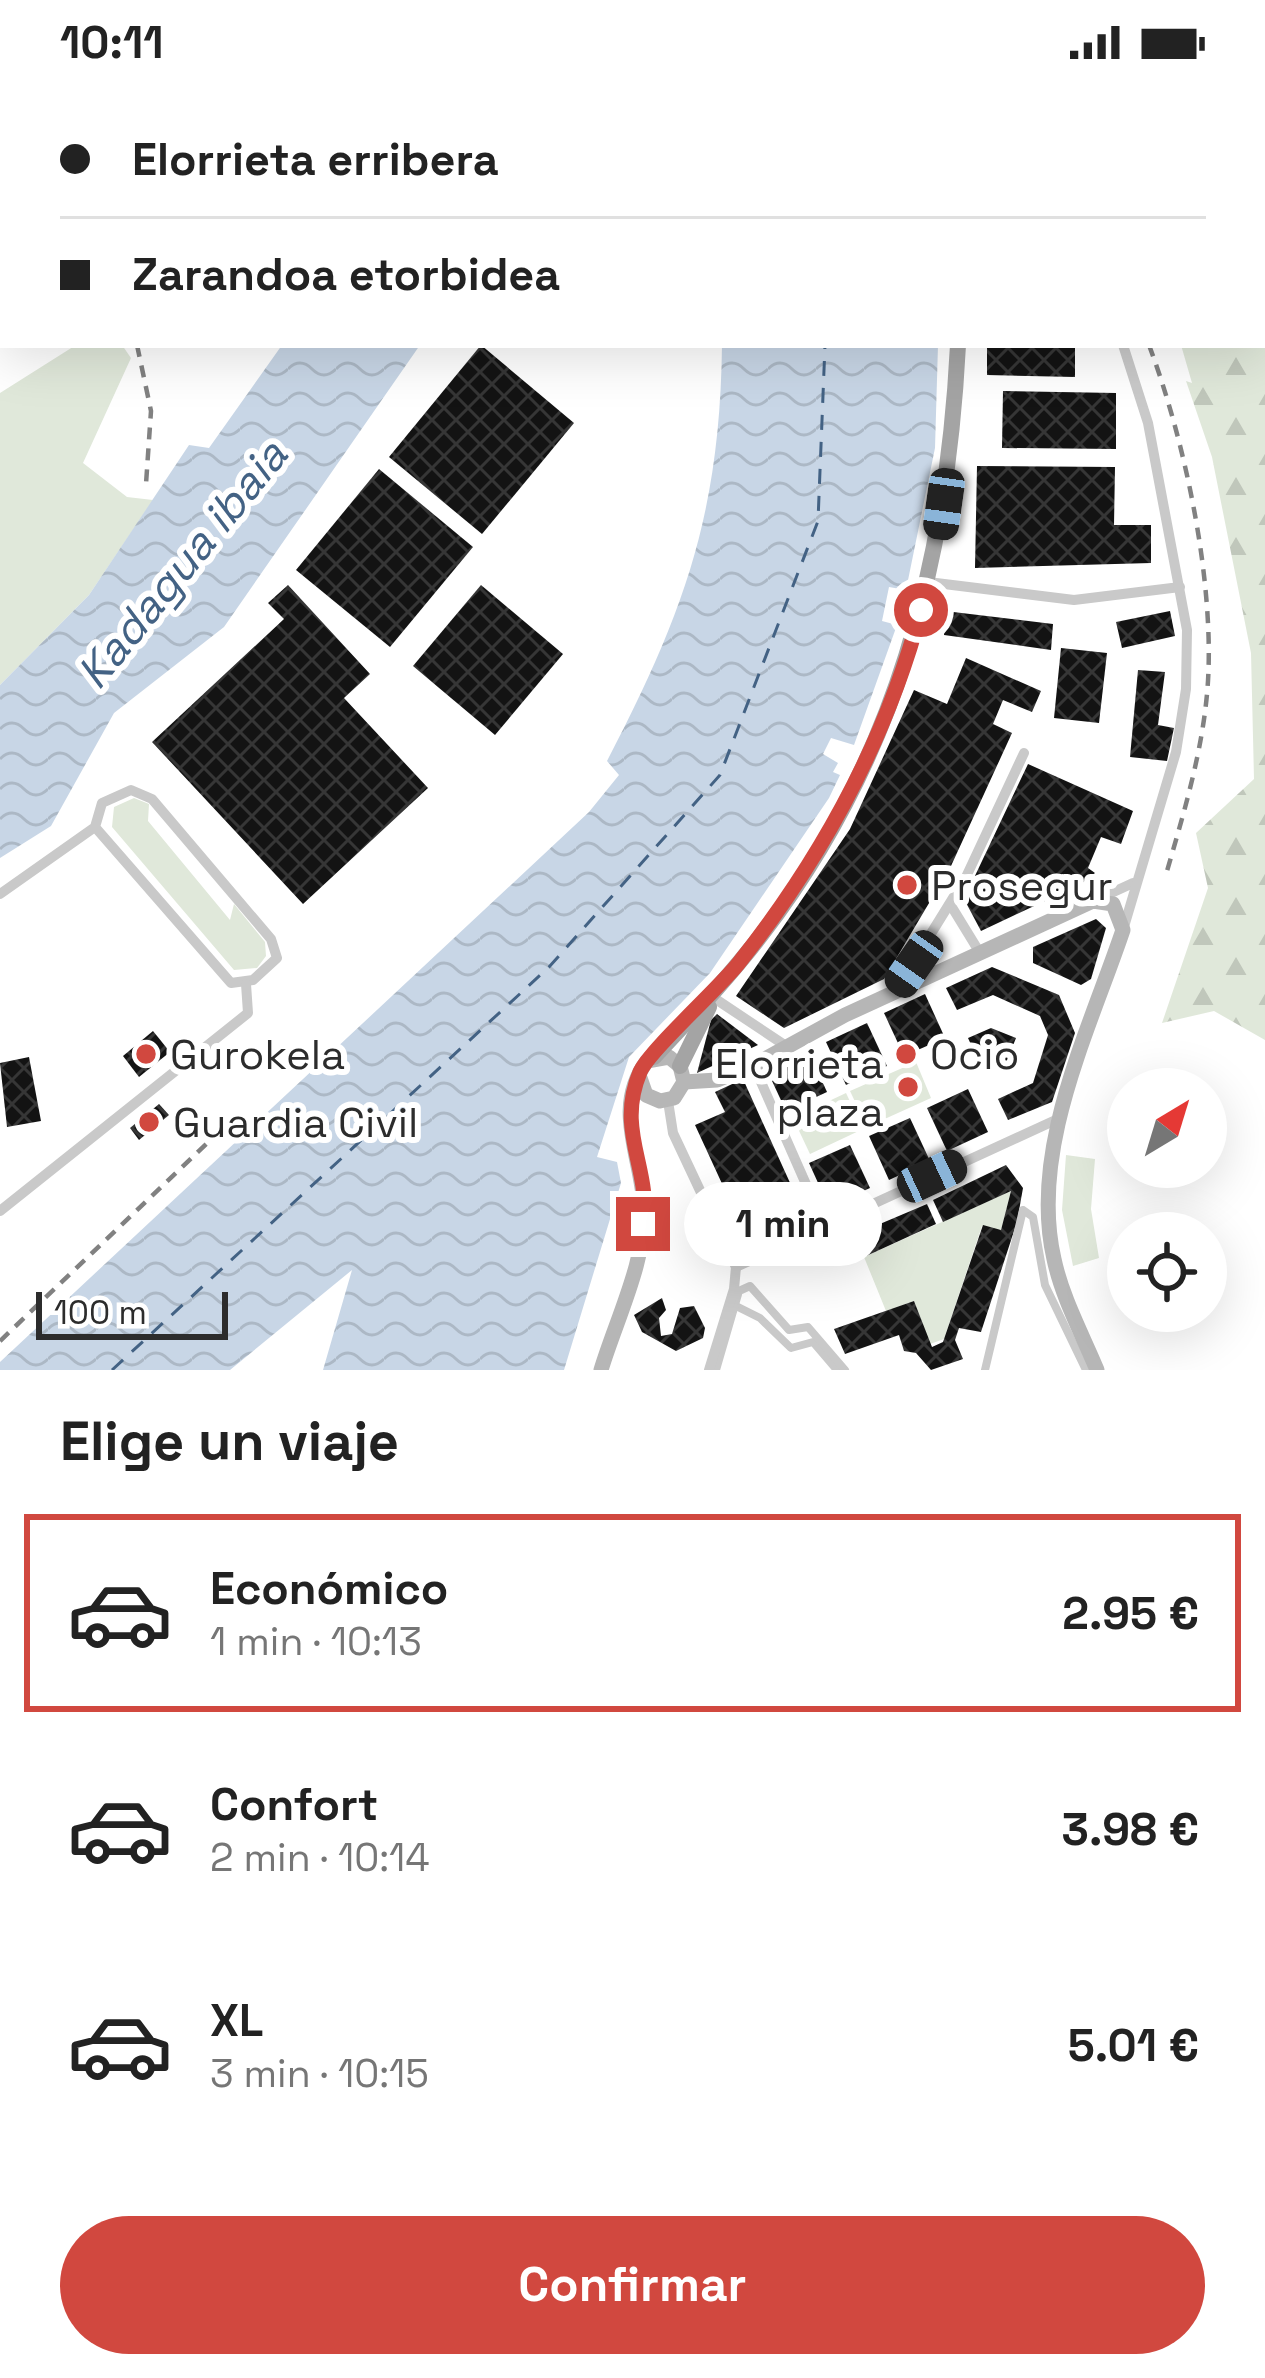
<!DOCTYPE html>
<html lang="es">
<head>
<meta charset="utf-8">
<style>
	:root { --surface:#fff; --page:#f6f6f6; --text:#222; --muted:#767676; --line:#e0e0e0; --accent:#d1483f }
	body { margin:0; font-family:"Space Grotesk",sans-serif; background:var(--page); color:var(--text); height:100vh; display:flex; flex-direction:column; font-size:45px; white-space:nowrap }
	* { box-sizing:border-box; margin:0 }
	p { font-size:39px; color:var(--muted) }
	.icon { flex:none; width:66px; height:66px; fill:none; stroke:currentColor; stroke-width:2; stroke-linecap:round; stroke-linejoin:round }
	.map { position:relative; height:1286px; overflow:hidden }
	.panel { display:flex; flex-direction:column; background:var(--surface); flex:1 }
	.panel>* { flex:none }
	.top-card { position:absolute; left:0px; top:0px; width:1266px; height:264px; box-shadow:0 12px 48px #0002; display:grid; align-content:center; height:264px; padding:0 60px; background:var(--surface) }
	.needle { width:78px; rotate:38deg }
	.buttons { position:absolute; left:1107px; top:984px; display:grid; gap:24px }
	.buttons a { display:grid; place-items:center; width:120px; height:120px; border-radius:50%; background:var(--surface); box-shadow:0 12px 48px #0002; font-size:60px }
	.scale { position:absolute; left:36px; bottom:30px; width:192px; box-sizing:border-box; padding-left:12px; border:6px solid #2c2c2c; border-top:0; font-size:33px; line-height:42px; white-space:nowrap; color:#2c2c2c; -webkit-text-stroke:9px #fff; paint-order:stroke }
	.end { position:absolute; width:54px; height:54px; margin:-27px; border:15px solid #d1483f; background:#fff; box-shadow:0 0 0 6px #fff }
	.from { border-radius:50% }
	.bubble { position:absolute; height:84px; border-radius:42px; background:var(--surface); box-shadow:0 12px 48px #0002; font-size:39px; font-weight:600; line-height:84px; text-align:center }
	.car { position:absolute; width:36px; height:72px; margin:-36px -18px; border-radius:15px; box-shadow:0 0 9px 3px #0007; background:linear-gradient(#222 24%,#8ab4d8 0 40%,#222 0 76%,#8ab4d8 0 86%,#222 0) }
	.top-card b { display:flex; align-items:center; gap:42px; height:114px; font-size:45px }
	.top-card b+b { border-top:3px solid var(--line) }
	.top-card i { width:30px; height:30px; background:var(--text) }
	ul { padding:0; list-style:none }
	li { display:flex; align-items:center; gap:36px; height:198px; margin:0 24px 18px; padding:0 36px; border:6px solid transparent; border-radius:0px }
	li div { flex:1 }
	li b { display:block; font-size:45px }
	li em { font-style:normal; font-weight:600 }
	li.on { border-color:var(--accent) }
	li>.icon { width:108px; height:108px; stroke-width:1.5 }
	h2 { padding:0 60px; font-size:54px; line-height:144px }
	.primary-button { display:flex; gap:24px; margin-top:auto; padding:24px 60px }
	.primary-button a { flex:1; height:138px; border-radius:72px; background:var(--accent); color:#fff; font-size:48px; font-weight:600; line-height:138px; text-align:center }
	.status { display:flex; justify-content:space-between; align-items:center; height:84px; padding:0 60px; background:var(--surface); direction:ltr }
	.status svg { height:33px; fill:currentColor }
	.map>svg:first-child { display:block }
	.green { fill:#e0e8da }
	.forest { fill:url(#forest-firs) }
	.water { fill:url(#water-waves) }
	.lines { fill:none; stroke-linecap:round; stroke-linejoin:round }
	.ferry { stroke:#436284; stroke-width:3; stroke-dasharray:15 12; stroke-linecap:butt }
	.building { fill:url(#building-cross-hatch) }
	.pedestrian { stroke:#c9c9c9; stroke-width:8 }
	.minor { stroke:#c9c9c9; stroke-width:10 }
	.secondary { stroke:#b6b6b6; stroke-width:15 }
	.primary { stroke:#a4a4a4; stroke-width:16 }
	.rail { stroke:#818181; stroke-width:4.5; stroke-dasharray:12 9; stroke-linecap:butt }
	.route { stroke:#d1483f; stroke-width:15 }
	.poi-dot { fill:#d1483f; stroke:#fff; stroke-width:4.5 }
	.labels { text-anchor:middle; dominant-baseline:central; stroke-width:12; stroke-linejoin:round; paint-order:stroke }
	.poi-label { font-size:42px; fill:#2c2c2c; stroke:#fff; text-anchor:start }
	.water-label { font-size:45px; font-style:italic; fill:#436284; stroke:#fff }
</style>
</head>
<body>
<div class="status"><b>10:11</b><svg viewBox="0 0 49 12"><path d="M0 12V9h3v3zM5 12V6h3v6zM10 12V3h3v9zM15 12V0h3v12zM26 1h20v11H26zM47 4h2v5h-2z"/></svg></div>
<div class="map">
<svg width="1265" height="1286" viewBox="0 0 1265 1286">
	<defs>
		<pattern id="forest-firs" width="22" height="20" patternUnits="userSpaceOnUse" patternTransform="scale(3)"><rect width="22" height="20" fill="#e0e8da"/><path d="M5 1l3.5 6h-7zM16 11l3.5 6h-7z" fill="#c0c7bb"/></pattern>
		<pattern id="water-waves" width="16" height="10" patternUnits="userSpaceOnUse" patternTransform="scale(3)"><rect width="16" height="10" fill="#c8d6e6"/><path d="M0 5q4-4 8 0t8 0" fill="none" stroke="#acb8c5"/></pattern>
		<pattern id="building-cross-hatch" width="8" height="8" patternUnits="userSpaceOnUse" patternTransform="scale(3)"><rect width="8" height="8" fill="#131313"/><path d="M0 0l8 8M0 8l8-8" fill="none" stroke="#363636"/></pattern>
	</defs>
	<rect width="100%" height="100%" fill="#fff"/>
	<g class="green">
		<path d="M76,261h46l9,13 -48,105 44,34 26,3 -64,95 -89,90v-292z"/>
		<path d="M134,714l15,6 -1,17 82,99 4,-16 31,38 1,14 -9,12 -23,2 -122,-143 2,-20z"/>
		<path d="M916,978l15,36 -64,29 -17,-36z"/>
		<path d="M846,1009l17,36 -53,25 -17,-36z"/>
		<path d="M1066,1071l29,4 -4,50 8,49 -26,8 -11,-56z"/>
		<path d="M1011,1107l-10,39 -19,-4 -38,113 -14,5 -16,-43 -28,10 -22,-54z"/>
	</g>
	<path class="forest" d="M1070,0h195v956l-51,-29 -52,12 46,-135 -12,-55 58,-54 -3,-126 -39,-196 -26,-76 6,2 -11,-38h82v-258z"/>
	<g class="water">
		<path d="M282,261h138l-196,282 -110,86 -63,113 -51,32v-173l89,-90 100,-150 20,3z"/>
		<path d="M722,261h216l-3,103 -29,142 -17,-3 -7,34 15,4 -43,120 -23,-7 -8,16 15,9 -5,9 7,3 -11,23 -119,175 -81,84 -32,100 20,5 4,21 -57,187h-241l29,-100 -122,100h-230v-8l589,-550 30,-37 -12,-14c77,-148 113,-247 115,-416z"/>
	</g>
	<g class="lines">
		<g class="ferry">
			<path d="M839,3v-3"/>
			<path d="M112,1286l437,-403 171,-192 98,-254 7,-176"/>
		</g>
	</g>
	<g class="building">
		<path d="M481,261l93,78 -92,111 -93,-77z"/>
		<path d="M987,261h88v32l-88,-2z"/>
		<path d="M1003,307l113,2v56l-114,-1z"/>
		<path d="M977,382l138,1 -1,58h37v38l-176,5z"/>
		<path d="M379,385l94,78 -83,100 -94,-77z"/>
		<path d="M288,501l82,89 -26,24 84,90 -125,116 -151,-162 132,-123 -16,-16z"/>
		<path d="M481,501l82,69 -68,81 -82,-69z"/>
		<path d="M945,527l108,13 -2,26 -107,-15z"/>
		<path d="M1170,527l5,25 -53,12 -6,-26z"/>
		<path d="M1061,564l46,5 -8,70 -45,-5z"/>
		<path d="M966,574l75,33 -9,21 -29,-12 -10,24 19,9 -61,133 -67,113 -100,49 -48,-32 114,-167 64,-139 33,14z"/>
		<path d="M1138,586l27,2 -7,53 16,3 -7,33 -37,-4z"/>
		<path d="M1028,680l105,47 -12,33 -20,-7 -13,31 7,5 -14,11 -100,47 -17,-32z"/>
		<path d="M1096,835l10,9 -15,51 -10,6 -48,-22v-16z"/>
		<path d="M992,883l67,28 16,38 -23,69 -44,18 -10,-21 35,-16 15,-48 -8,-19 -47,-21 -36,15 -11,-22z"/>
		<path d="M925,910l20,44 -41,18 -20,-43z"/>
		<path d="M717,930l41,31 -61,28 14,-53z"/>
		<path d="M867,939l20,43 -41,19 -20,-43z"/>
		<path d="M991,944l25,10 -10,25 -22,10 -16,-35z"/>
		<path d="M153,947l17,21 -31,25 -16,-21z"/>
		<path d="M808,966l19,42 -41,19 -20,-43z"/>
		<path d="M29,973l12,64 -34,6 -7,-64z"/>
		<path d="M743,995l48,106 5,-2 13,27 -62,28 -52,-113 30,-13 -10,-20z"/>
		<path d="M968,1005l20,43 -41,19 -20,-43z"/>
		<path d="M159,1020l10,11 -30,25 -9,-12z"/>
		<path d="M910,1034l20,43 -41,19 -20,-44z"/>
		<path d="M850,1061l20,43 -41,19 -20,-44z"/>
		<path d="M1006,1081l17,23 -6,34 -36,110 -22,-4 -4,12 8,19 -32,11 -15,-17 -12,-2 -5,-16 -54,19 -11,-25 80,-28 18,46 11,-5 40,-117 18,5 10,-39 -68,31 -10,-22z"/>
		<path d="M927,1120l9,20 -72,33 -10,-22z"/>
		<path d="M662,1214l4,12 -7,8 2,18 11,-2 8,-26 14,-2 11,22 -2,10 -27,13 -34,-19 -8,-17z"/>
	</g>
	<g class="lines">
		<g class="pedestrian">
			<path d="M736,1222l24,12 31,30 22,-6 24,28"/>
			<path d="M716,1286l23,-79 11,-5 39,44 19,-3 37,43"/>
			<path d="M985,1286l38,-160 10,7 12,68 41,85"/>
		</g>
		<g class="minor">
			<path d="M0,68l3,-2"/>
			<path d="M928,498l146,18 106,-13"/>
			<path d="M0,810l95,-67 7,-24 29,-13 21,9 119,140 6,19 -24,22 -22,3 -136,-156"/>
			<path d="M1096,816l37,-17"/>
			<path d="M950,820l30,49"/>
			<path d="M1123,846l53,-178 10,-63 1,-59 -39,-207 -25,-78"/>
			<path d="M898,903l68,-110 58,-124"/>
			<path d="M714,914l72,48"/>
			<path d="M758,979l-1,10 67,152"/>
			<path d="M668,1017l5,32 63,134"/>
			<path d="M0,1127l248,-198 -2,-29"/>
			<path d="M736,1183l324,-149"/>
			<path d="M709,1286l25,-81 2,-22"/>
		</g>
		<g class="secondary">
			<path d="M684,998l33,-2 37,-15 91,-50 248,-114 20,3 10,26c-34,101 -94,220 -69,329 8,38 28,75 43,111"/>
			<path d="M601,1286c15,-50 46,-111 43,-164 -2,-49 -32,-98 3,-145l22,-4 11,9 4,16 -10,16 -14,3 -14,-6 -7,-20"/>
		</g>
		<g class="primary">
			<path d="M966,3v-3"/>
			<path d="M654,973c37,-40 75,-80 108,-123 135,-176 185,-372 196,-589"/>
			<path d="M680,982l29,-59"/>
		</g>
		<g class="rail">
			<path d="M1035,0v3"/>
			<path d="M0,111l3,1"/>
			<path d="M137,261l14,66 -5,73"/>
			<path d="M1149,261c36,96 65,234 59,336 -4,65 -23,128 -41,190"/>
			<path d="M0,1257l221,-211"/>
		</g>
	</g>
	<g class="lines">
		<path class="route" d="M643,1140c9,-55 -28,-92 -3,-152 9,-21 78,-83 98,-108 84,-106 148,-223 183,-354"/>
	</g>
	<g class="poi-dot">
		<circle cx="907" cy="801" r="12"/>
		<circle cx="146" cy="970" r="12"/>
		<circle cx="906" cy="970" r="12"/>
		<circle cx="908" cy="1003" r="12"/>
		<circle cx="149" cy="1038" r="12"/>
	</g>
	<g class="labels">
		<g class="poi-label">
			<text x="931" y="801">Prosegur</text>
			<text x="170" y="970">Gurokela</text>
			<text x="930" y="970">Ocio</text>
			<text x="884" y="979" text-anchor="end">Elorrieta<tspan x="884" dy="48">plaza</tspan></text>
			<text x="173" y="1038">Guardia Civil</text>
		</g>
		<g class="water-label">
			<text transform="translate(182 480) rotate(-51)">Kadagua ibaia</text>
		</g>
	</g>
</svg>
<div class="buttons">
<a><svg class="needle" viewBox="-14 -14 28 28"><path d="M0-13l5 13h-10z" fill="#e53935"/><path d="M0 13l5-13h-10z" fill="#767676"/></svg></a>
<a><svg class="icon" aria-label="locate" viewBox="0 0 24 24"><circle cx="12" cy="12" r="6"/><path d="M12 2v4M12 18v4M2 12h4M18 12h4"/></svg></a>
</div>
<div class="scale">100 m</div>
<i class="end from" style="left:921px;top:526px"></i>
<i class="end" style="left:643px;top:1140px"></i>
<div class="bubble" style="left:684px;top:1098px;width:198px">1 min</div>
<i class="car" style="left:944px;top:420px;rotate:188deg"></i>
<i class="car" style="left:914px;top:880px;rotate:215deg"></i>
<i class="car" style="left:932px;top:1092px;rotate:65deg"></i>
<div class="top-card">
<b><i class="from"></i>Elorrieta erribera</b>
<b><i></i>Zarandoa etorbidea</b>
</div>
</div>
<section class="panel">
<h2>Elige un viaje</h2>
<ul>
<li class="on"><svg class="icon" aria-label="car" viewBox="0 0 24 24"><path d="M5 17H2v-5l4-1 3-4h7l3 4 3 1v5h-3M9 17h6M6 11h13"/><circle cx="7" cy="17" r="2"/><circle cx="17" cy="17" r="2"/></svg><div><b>Económico</b><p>1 min · 10:13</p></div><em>2.95 €</em></li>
<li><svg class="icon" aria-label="car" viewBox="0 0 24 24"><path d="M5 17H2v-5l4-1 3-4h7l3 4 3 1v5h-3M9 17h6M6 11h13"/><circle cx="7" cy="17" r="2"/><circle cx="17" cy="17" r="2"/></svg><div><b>Confort</b><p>2 min · 10:14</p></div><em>3.98 €</em></li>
<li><svg class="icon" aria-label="car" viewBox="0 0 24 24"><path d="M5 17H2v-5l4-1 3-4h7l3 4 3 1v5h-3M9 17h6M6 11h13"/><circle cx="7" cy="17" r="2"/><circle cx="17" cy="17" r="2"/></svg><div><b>XL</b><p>3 min · 10:15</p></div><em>5.01 €</em></li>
</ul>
<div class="primary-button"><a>Confirmar</a></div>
</section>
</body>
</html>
